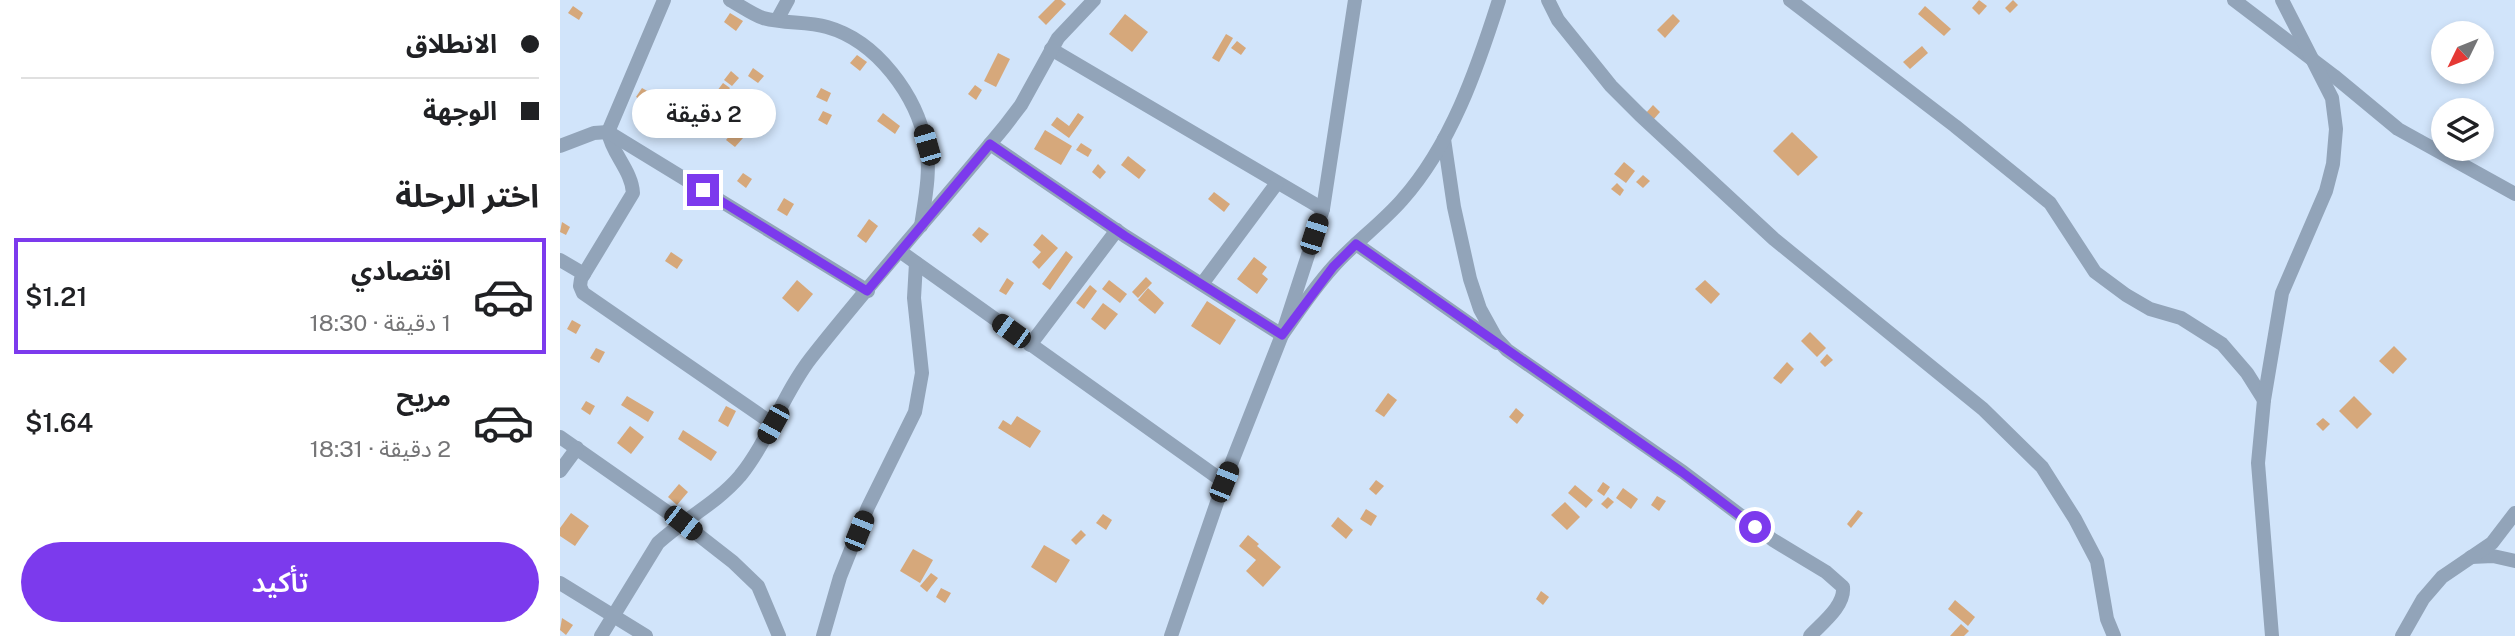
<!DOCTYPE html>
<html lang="ar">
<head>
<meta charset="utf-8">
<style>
	:root { --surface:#fff; --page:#f2f2f2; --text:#202124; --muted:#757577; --line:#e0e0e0; --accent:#7c3aed }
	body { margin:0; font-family:"Public Sans","Noto Sans Arabic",sans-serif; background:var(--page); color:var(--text); direction:rtl; height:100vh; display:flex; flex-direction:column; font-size:26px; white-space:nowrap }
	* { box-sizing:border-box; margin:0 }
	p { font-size:23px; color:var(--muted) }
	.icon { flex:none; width:38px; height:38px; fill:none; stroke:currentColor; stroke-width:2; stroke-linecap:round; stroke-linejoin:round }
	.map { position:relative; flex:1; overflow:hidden; direction:ltr }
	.side { display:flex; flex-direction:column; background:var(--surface); width:560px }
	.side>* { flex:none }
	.banner { display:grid; align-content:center; height:154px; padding:0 21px; background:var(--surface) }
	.needle { width:46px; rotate:227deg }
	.buttons { position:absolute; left:1871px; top:21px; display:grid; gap:14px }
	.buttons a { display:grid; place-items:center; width:63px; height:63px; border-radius:50%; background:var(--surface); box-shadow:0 4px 10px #0003; font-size:35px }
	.end { position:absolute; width:32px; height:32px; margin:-16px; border:9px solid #7c3aed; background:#fff; box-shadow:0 0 0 4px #fff }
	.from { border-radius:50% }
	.bubble { position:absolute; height:49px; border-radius:24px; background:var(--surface); box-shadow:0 4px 10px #0003; font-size:23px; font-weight:600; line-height:49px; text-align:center; direction:rtl }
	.car { position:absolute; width:21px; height:42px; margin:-21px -10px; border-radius:9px; box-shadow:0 0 5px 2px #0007; background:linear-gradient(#222 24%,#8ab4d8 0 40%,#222 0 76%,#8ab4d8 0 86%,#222 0) }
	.banner b { display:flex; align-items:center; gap:24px; height:66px; font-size:26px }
	.banner b+b { border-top:2px solid var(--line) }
	.banner i { width:18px; height:18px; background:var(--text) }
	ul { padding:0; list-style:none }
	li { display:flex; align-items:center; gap:21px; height:116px; margin:0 14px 10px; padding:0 7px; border:4px solid transparent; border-radius:0px }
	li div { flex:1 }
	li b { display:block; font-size:26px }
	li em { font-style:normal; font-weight:600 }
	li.selected { border-color:var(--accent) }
	li>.icon { width:63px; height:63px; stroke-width:1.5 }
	h2 { padding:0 21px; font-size:32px; line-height:84px }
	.button { display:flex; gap:14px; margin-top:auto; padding:14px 21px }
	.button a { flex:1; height:80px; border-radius:42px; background:var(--accent); color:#fff; font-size:28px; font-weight:600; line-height:80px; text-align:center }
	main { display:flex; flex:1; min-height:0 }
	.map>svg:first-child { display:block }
	.building { fill:#d6a87b }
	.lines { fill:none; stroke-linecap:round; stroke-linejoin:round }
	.street { stroke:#92a4b9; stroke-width:14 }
	.route { stroke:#7c3aed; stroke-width:9 }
</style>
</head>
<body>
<main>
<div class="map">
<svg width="1955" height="636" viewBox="0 0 1955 636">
	<rect width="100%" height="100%" fill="#d1e4fa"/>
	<g class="building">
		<path d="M495,0h6l5,4 -20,21 -8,-8z"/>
		<path d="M1419,0l8,6 -8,9 -7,-7z"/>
		<path d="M1453,0l5,5 -8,8 -5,-5z"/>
		<path d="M13,6l10,7 -4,7 -11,-7z"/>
		<path d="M1365,6l26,23 -7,7 -26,-22z"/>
		<path d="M170,13l13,8 -7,10 -12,-9z"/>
		<path d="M565,14l23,18 -16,20 -23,-18z"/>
		<path d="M1113,14l7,7 -15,17 -8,-8z"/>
		<path d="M666,34l7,4 -14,24 -7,-4z"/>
		<path d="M677,41l9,7 -5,7 -10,-7z"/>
		<path d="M1362,46l6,7 -18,16 -7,-7z"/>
		<path d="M438,53l12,6 -14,28 -12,-6z"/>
		<path d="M297,55l10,7 -7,9 -10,-8z"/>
		<path d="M193,68l11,8 -6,7 -10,-7z"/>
		<path d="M171,71l8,7 -7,8 -8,-6z"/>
		<path d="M163,83l7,5 -6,8 -7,-5z"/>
		<path d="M415,85l7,5 -6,10 -8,-6z"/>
		<path d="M82,88l21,12 -5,9 -22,-12z"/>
		<path d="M261,88l10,5 -4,9 -11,-5z"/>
		<path d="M1093,105l7,7 -7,8 -7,-7z"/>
		<path d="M263,111l9,4 -5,10 -9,-5z"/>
		<path d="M323,113l17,13 -5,8 -18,-13z"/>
		<path d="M518,113l6,4 -15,21 -18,-13 6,-8 12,9z"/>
		<path d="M174,130l9,8 -8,9 -9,-7z"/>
		<path d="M485,130l27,16 -11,19 -27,-16z"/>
		<path d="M1232,132l26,25 -20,19 -25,-25z"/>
		<path d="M521,143l11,7 -4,7 -12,-7z"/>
		<path d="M568,156l18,14 -7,9 -18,-14z"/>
		<path d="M1064,162l11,9 -9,12 -12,-9z"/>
		<path d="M538,164l8,8 -6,7 -8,-7z"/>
		<path d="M183,173l9,6 -6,9 -9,-7z"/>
		<path d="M1083,175l7,6 -7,7 -7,-6z"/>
		<path d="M1057,183l7,7 -4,6 -9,-7z"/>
		<path d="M654,192l16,12 -6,8 -16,-13z"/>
		<path d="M224,198l10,6 -7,12 -10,-6z"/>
		<path d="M309,219l9,7 -12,17 -9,-7z"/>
		<path d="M2,222l8,5 -4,8 -6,-3z"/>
		<path d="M419,227l10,7 -8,9 -9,-8z"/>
		<path d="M482,234l16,14 -19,21 -7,-7 9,-10 -8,-7z"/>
		<path d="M506,251l7,6 -23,33 -8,-6z"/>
		<path d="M111,252l12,8 -6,9 -12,-8z"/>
		<path d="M694,257l13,10 -5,7 6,5 -11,15 -20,-15z"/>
		<path d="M586,277l6,6 -14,15 -6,-6z"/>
		<path d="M447,278l7,5 -8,12 -7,-4z"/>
		<path d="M237,280l16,14 -15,18 -16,-14z"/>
		<path d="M549,280l18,14 -7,9 -18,-14z"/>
		<path d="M1145,280l15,14 -9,10 -16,-15z"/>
		<path d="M530,285l7,6 -13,18 -8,-6z"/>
		<path d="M588,288l16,15 -9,11 -17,-14z"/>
		<path d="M647,301l29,19 -16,25 -29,-19z"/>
		<path d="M543,303l15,11 -13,16 -14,-11z"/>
		<path d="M12,320l9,5 -5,9 -9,-5z"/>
		<path d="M1250,332l16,16 -9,9 -16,-16z"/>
		<path d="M1834,346l13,13 -14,15 -14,-13z"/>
		<path d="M36,348l9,4 -6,11 -9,-5z"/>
		<path d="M1267,354l6,6 -8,7 -5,-5z"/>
		<path d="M1227,362l7,7 -13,15 -8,-6z"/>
		<path d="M828,393l9,7 -13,17 -9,-6z"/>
		<path d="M67,396l27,16 -6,10 -27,-17z"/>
		<path d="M1794,396l18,18 -15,15 -18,-18z"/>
		<path d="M26,401l9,5 -5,9 -9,-6z"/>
		<path d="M166,406l10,5 -8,16 -10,-6z"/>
		<path d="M956,408l8,7 -7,9 -8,-7z"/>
		<path d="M457,416l24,15 -11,17 -32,-20 5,-8 8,5z"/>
		<path d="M1763,418l7,6 -7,7 -7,-7z"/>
		<path d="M70,426l14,11 -13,17 -14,-11z"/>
		<path d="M123,430l34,22 -6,9 -33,-22z"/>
		<path d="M816,480l8,6 -8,9 -7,-6z"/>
		<path d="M1043,482l7,5 -6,9 -7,-5z"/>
		<path d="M119,484l9,8 -11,13 -9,-8z"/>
		<path d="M1015,485l18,15 -7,8 -18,-15z"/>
		<path d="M1063,488l15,11 -7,10 -15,-11z"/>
		<path d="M1097,496l9,5 -7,10 -8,-6z"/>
		<path d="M1048,497l6,5 -7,7 -6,-5z"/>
		<path d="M1005,502l15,15 -13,13 -16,-15z"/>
		<path d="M806,509l11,7 -6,10 -11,-7z"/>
		<path d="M1298,510l5,3 -12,15 -4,-4z"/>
		<path d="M11,513l18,13 -14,20 -15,-10v-8z"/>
		<path d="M543,514l9,6 -6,10 -10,-7z"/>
		<path d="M778,517l15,13 -7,9 -15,-13z"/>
		<path d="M521,530l5,5 -10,10 -5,-5z"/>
		<path d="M688,535l11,9 -2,2 24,21 -18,20 -17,-16 10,-11 -17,-14z"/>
		<path d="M484,545l26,15 -14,23 -25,-16z"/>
		<path d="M353,549l20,11 -13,23 -20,-12z"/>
		<path d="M371,573l7,5 -11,14 -7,-6z"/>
		<path d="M381,588l10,5 -6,10 -9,-6z"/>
		<path d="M981,591l8,6 -6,8 -7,-6z"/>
		<path d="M1395,600l20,17 -7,9 -20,-17z"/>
		<path d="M2,618l11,7 -7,10 -6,-5z"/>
		<path d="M1401,624l8,7 -5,5h-14z"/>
	</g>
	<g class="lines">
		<g class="street">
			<path d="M104,0l-56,132c4,22 24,39 25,61l-52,86 -1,7 3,7 190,131"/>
			<path d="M170,0c11,6 22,14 33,18 21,6 44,3 64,9 50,14 90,69 99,118 5,26 -1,54 -5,81"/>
			<path d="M988,0l10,20 53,66 29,29 134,124 209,170 59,58 33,52 22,42 10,58 7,17"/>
			<path d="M1230,0l165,126 95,77 45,69 31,23 24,14 31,9 41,26 25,29 17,27"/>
			<path d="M1674,0l100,76 64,53 117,65"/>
			<path d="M217,20l11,-20"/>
			<path d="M491,49l272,160"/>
			<path d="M884,139l10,68 16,72 10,30 16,29 11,12 176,122 90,68 53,32 17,15c2,19 -21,36 -33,49"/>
			<path d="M430,144l135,92 157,99c16,-23 32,-47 51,-68 21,-24 48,-43 69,-67 49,-55 75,-131 97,-200"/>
			<path d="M0,146l34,-13 14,-1 260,159"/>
			<path d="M796,244l141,99"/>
			<path d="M341,252l323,230"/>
			<path d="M0,260l24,14"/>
			<path d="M642,284l75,-101"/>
			<path d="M470,345l87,-115"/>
			<path d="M0,437l123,86 50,39 25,24 21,50"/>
			<path d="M0,471l17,-23"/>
			<path d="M1911,557l22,-1 22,5"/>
			<path d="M0,583l86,53"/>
			<path d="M41,636l57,-93c26,-24 58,-39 82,-67 29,-36 43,-82 71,-118 62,-79 130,-154 194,-232l16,-21 37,-67 36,-38"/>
			<path d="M263,636l17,-59 28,-70 47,-95 7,-39 -8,-75 2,-35"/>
			<path d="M611,636l53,-154 58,-147 41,-126 32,-209"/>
			<path d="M1712,636l-14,-173 6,-63 18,-107 44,-102 7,-27 3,-35 -4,-31 -50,-98"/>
			<path d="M1842,636l21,-37 19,-22 50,-34 23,-30"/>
		</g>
	</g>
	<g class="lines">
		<path class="route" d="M143,190l164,101 123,-147 135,92 157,99 51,-68 23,-23 326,228 73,55"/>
	</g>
</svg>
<div class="buttons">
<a><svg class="needle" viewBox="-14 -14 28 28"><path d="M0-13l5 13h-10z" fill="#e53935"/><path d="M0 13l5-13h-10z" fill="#757577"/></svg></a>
<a><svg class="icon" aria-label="layers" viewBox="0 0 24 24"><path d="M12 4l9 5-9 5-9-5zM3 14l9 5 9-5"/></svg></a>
</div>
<i class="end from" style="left:1195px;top:527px"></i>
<i class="end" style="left:143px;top:190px"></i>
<div class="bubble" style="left:72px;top:89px;width:144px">2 دقيقة</div>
<i class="car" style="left:367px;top:145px;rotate:344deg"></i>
<i class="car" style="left:754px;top:234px;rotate:18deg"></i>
<i class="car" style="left:451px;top:331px;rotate:306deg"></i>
<i class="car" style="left:213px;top:424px;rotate:209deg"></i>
<i class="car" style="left:664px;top:482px;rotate:22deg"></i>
<i class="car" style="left:123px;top:523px;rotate:128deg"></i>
<i class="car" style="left:299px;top:531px;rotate:22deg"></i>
</div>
<section class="side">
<div class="banner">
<b><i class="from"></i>الانطلاق</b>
<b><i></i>الوجهة</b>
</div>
<h2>اختر الرحلة</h2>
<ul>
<li class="selected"><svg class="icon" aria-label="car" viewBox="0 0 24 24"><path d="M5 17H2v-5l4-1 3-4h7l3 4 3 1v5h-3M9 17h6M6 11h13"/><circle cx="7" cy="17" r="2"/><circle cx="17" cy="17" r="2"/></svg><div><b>اقتصادي</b><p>1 دقيقة · 18:30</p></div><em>$1.21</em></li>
<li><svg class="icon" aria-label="car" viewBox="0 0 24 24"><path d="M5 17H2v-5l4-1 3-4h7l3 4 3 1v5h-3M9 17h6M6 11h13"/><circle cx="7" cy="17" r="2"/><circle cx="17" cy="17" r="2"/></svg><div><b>مريح</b><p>2 دقيقة · 18:31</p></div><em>$1.64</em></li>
</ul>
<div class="button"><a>تأكيد</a></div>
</section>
</main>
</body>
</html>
